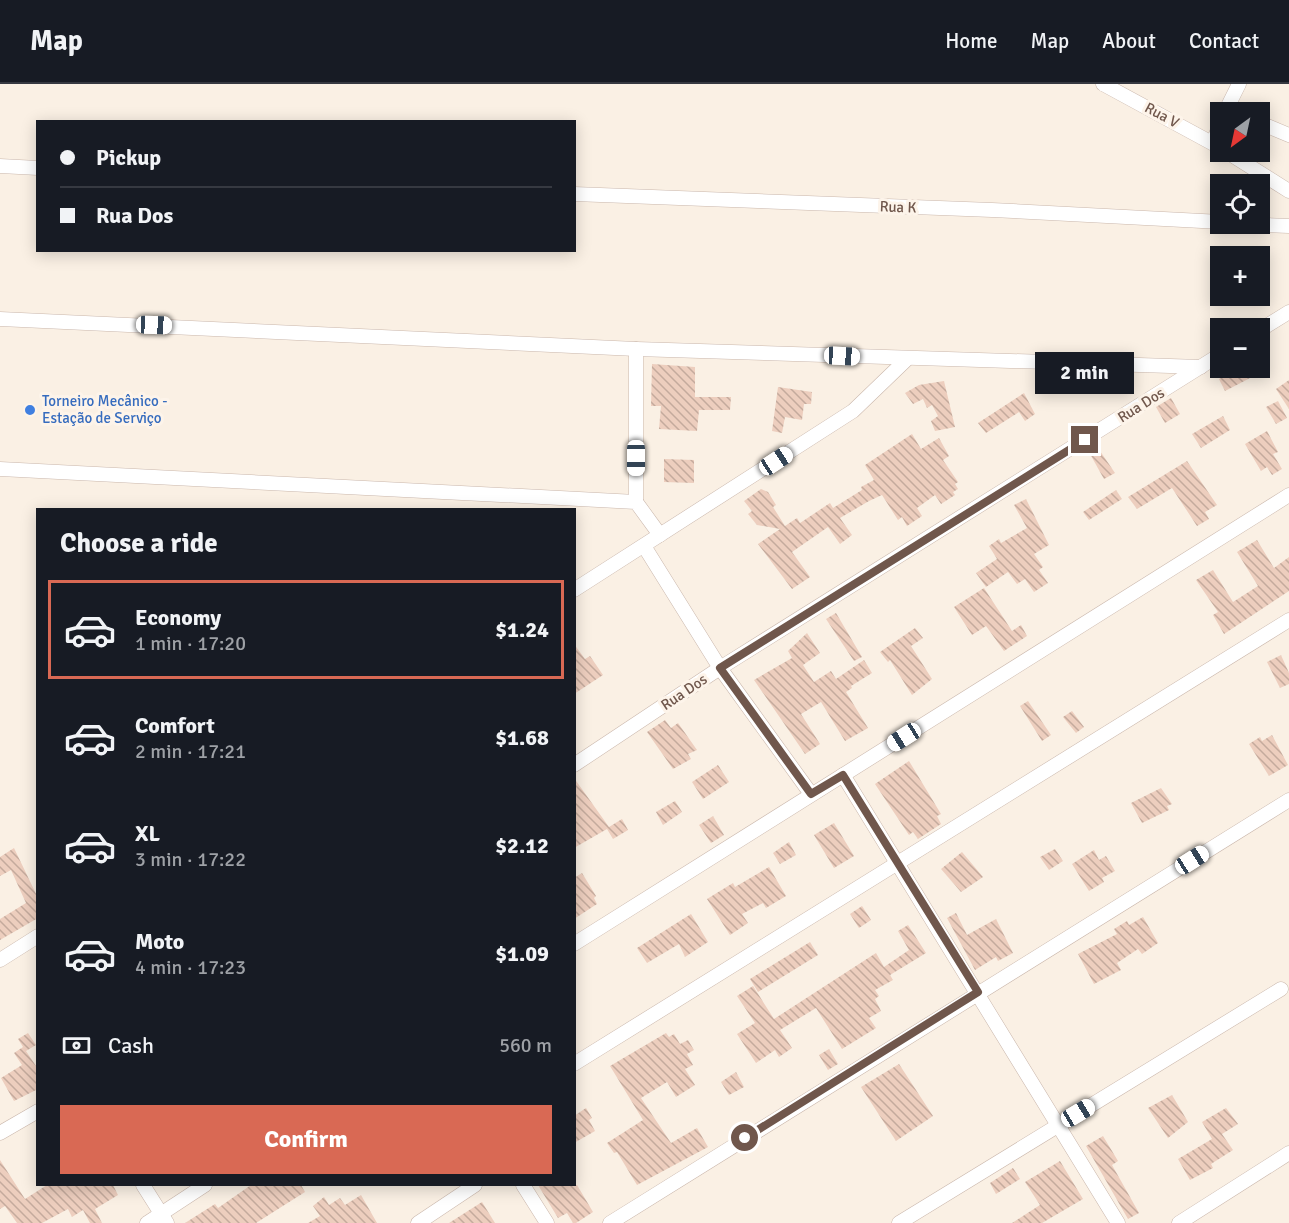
<!DOCTYPE html>
<html lang="en">
<head>
<meta charset="utf-8">
<style>
	:root { --surface:#171b24; --page:#242831; --text:#f1f3f6; --muted:#9ea1a6; --line:#363941; --accent:#d96954 }
	body { margin:0; font-family:Signika,sans-serif; background:var(--page); color:var(--text); height:100vh; display:flex; flex-direction:column; font-size:22px; white-space:nowrap }
	* { box-sizing:border-box; margin:0 }
	p { font-size:20px; color:var(--muted) }
	.icon { flex:none; width:33px; height:33px; fill:none; stroke:currentColor; stroke-width:2; stroke-linecap:round; stroke-linejoin:round }
	.map { position:relative; flex:1; overflow:hidden }
	.side { position:absolute; left:36px; top:424px; width:540px; height:678px; display:flex; flex-direction:column; background:var(--surface); border-radius:0px; box-shadow:0 3px 15px #0003 }
	.side>* { flex:none }
	.banner { position:absolute; left:36px; top:36px; width:540px; height:132px; border-radius:0px; box-shadow:0 3px 15px #0003; display:grid; align-content:center; height:132px; padding:0 24px; background:var(--surface) }
	.needle { width:39px; rotate:213deg }
	.controls { position:absolute; left:1210px; top:18px; display:grid; gap:12px }
	.controls a { display:grid; place-items:center; width:60px; height:60px; border-radius:0px; background:var(--surface); box-shadow:0 3px 15px #0003; font-size:30px }
	.end { position:absolute; width:27px; height:27px; margin:-14px; border:8px solid #70574c; background:#fff; box-shadow:0 0 0 3px #fff }
	.from { border-radius:50% }
	.bubble { position:absolute; height:42px; border-radius:0px; background:var(--surface); box-shadow:0 3px 15px #0003; font-size:20px; font-weight:800; line-height:42px; text-align:center }
	.car { position:absolute; width:18px; height:36px; margin:-18px -9px; border-radius:8px; box-shadow:0 0 4px 2px #0007; background:linear-gradient(#fff 24%,#345 0 40%,#fff 0 76%,#345 0 86%,#fff 0) }
	.banner b { display:flex; align-items:center; gap:21px; height:57px; font-size:22px }
	.banner b+b { border-top:2px solid var(--line) }
	.banner i { width:15px; height:15px; background:var(--text) }
	ul { padding:0; list-style:none }
	li { display:flex; align-items:center; gap:18px; height:99px; margin:0 12px 9px; padding:0 12px; border:3px solid transparent; border-radius:0px }
	li div { flex:1 }
	li b { display:block; font-size:22px }
	li em { font-style:normal; font-weight:800 }
	li.on { border-color:var(--accent) }
	li>.icon { width:54px; height:54px; stroke-width:1.5 }
	h2 { padding:0 24px; font-size:27px; line-height:72px }
	.pay { display:flex; align-items:center; gap:15px; height:66px; padding:0 24px; font-size:22px }
	.pay p { margin-inline-start:auto }
	.action { display:flex; gap:12px; margin-top:auto; padding:12px 24px }
	.action a { flex:1; height:69px; border-radius:0px; background:var(--accent); color:#fff; font-size:24px; font-weight:800; line-height:69px; text-align:center }
	header { display:flex; align-items:center; gap:36px; box-sizing:border-box; height:84px; padding:0 30px; background:var(--surface); border-bottom:2px solid var(--line) }
	header strong { font-size:28px }
	nav { display:flex; gap:33px; margin-inline-start:auto; font-size:21px }
	.map>svg:first-child { display:block }
	.building { fill:url(#building-back-hatch) }
	.lines { fill:none; stroke-linecap:round; stroke-linejoin:round }
	.minor-casing { stroke:#cab7ac; stroke-width:15 }
	.minor { stroke:#fff; stroke-width:14 }
	.route { stroke:#70574c; stroke-width:8 }
	.shop-dot { fill:#3f7fe0; stroke:#fdf4ea; stroke-width:2 }
	.labels { text-anchor:middle; dominant-baseline:central; stroke-width:6; stroke-linejoin:round; paint-order:stroke }
	.street-label { font-size:15px; fill:#70574c; stroke:#fdf4ea }
	.shop-label { font-size:15px; fill:#366cbe; stroke:#fdf4ea; text-anchor:start }
</style>
</head>
<body>
<header>
<strong>Map</strong>
<nav><a>Home</a><a>Map</a><a>About</a><a>Contact</a></nav>
</header>
<div class="map">
<svg width="1289" height="1139" viewBox="0 0 1289 1139">
	<defs>
		<pattern id="building-back-hatch" width="6" height="6" patternUnits="userSpaceOnUse" patternTransform="scale(1.5)"><rect width="6" height="6" fill="#edcebe"/><path d="M-1 5l2 2M0 0l6 6M5-1l2 2" fill="none" stroke="#c4aa9d"/></pattern>
	</defs>
	<rect width="100%" height="100%" fill="#faf0e4"/>
	<g class="building">
		<path d="M652,280l43,3v30h36l-1,13h-31l-2,21 -38,-2 2,-23h-10z"/>
		<path d="M1238,284h11l5,8 -29,15 -6,-12z"/>
		<path d="M1289,296v29l-13,-20z"/>
		<path d="M944,297l11,46 -20,4 -4,-10 7,-5 -6,-11 -5,3 -4,-9 -10,5 -8,-11 14,-8z"/>
		<path d="M778,303l34,5 -1,12h-7l-2,16 -17,-3 -3,16 -10,-2z"/>
		<path d="M1024,309l11,21 -10,7 -6,-9 -33,21 -8,-10z"/>
		<path d="M1171,314l9,16 -15,9 -9,-16z"/>
		<path d="M1278,317l9,17 -11,6 -10,-17z"/>
		<path d="M1223,332l7,14 -29,18 -9,-14z"/>
		<path d="M1267,347l11,21 -5,2 9,15 -10,6 -5,-8 -6,4 -16,-27z"/>
		<path d="M912,350l9,15 18,-11 10,18 -6,4 15,22 -3,2 3,5 -5,3 2,3 -14,9 -6,-9 -18,13 5,8 -15,10 -5,-9 -4,3 -16,-25 -13,6 -29,17 12,17 -12,9 -12,-17 -36,25 18,25 -18,12 -34,-45 22,-15 -23,-4 -9,-11 4,-3 -8,-10 17,-12 7,3 8,13 -3,2 12,19 12,-8 3,5 30,-20 3,5 29,-18 -1,-3 13,-7 -9,-15z"/>
		<path d="M1098,364l17,25 -11,6 -14,-25z"/>
		<path d="M664,375l30,1v23l-30,-1z"/>
		<path d="M1187,377l30,44 -12,7 4,7 -12,7 -25,-38 -35,21 -9,-12z"/>
		<path d="M1116,406l6,9 -33,21 -6,-8z"/>
		<path d="M1026,415l23,46 -15,9 9,13 -4,3 9,13 -14,9 -9,-13 -8,5 -9,-12 -22,15 -10,-14 21,-14 -8,-13 10,-7 2,4 26,-15 -13,-23z"/>
		<path d="M1257,456l17,28 15,-11v34l-65,43 -11,-19 5,-3 -22,-32 17,-10 20,32 25,-16 -21,-34z"/>
		<path d="M984,504l28,43 9,-6 6,11 -23,15 -18,-25 -14,9 -18,-28z"/>
		<path d="M836,529l26,44 -8,4 -28,-42z"/>
		<path d="M915,544l8,10 -12,8 21,33 -20,16 -22,-35 -2,2 -8,-10z"/>
		<path d="M807,549l13,20 -17,12 11,17 17,-11 5,8 28,-19 8,13 -21,13 1,2 -6,4 22,36 -23,13 -24,-39 -20,12 19,30 -15,10 -51,-74 38,-22 -4,-7z"/>
		<path d="M574,560l11,15 5,-3 13,19 -29,19z"/>
		<path d="M1281,571l8,18v11l-9,4 -13,-26z"/>
		<path d="M1028,617l23,34 -9,6 -22,-35z"/>
		<path d="M1072,627l12,16 -8,6 -13,-16z"/>
		<path d="M665,636l6,8 7,-5 19,27 -9,4 3,5 -18,10 -26,-37z"/>
		<path d="M1272,651l16,30 -19,11 -20,-32 11,-7 2,4z"/>
		<path d="M909,677l32,53 -4,2 4,8 -23,15 -5,-7 -4,3 -34,-51z"/>
		<path d="M718,681l11,17 -26,17 -11,-17z"/>
		<path d="M574,694l35,49 13,-8 6,11 -15,9 -6,-10 -33,19z"/>
		<path d="M1161,704l11,16 -5,2 2,4 -27,13 -11,-20z"/>
		<path d="M675,717l7,11 -19,13 -7,-13z"/>
		<path d="M713,732l11,19 -13,8 -12,-18z"/>
		<path d="M834,739l20,33 -20,12 -20,-33z"/>
		<path d="M789,758l7,13 -16,9 -7,-11z"/>
		<path d="M14,764l24,50v20l-38,22v-21l26,-16 -15,-33 -11,6v-19z"/>
		<path d="M1055,765l8,12 -14,9 -9,-13z"/>
		<path d="M1094,766l5,10 7,-4 9,15 -13,7 2,4 -15,9 -17,-27z"/>
		<path d="M962,768l21,25 -22,15 -20,-23z"/>
		<path d="M769,783l17,29 -20,12 -3,-5 -21,11 6,9 -18,12 -23,-36 26,-16 2,4z"/>
		<path d="M582,789l14,23 -2,2 3,6 -23,15v-41z"/>
		<path d="M862,822l9,14 -12,8 -9,-14z"/>
		<path d="M956,829l11,22 29,-16 17,34 -15,8 -2,-4 -21,13 -28,-52z"/>
		<path d="M691,830l17,28 -23,15 -6,-13 -32,19 -10,-15z"/>
		<path d="M1143,833l15,26 -16,11 -4,-5 -21,14 4,7 -27,14 -16,-30 39,-20 -3,-5 13,-8 2,4z"/>
		<path d="M908,841l18,28 -36,22 3,5 -18,10 4,6 -4,3 6,12 -12,7 7,10 -34,21 -26,-41 -36,22 12,18 -13,9 -4,-7 -19,13 -19,-29 18,-11 -18,-27 16,-10 21,33 102,-66 8,14 25,-17 -11,-19z"/>
		<path d="M810,858l8,13 -60,37 -8,-13z"/>
		<path d="M28,949l8,12 -10,6 12,18v20l-24,12 -13,-23 21,-13 -8,-12 9,-6 -5,-8z"/>
		<path d="M666,949l3,4 5,-3 6,10 8,-4 6,10 -7,4 6,11 -8,4 10,16 -19,12 -9,-15 -26,16 30,45 26,-15 11,19 -71,38 -20,-33 -3,1 -7,-10 36,-23 -33,-54z"/>
		<path d="M829,965l9,15 -10,6 -9,-15z"/>
		<path d="M899,980l34,52 -37,25 -35,-54z"/>
		<path d="M736,988l8,15 -15,8 -8,-13z"/>
		<path d="M1172,1011l16,27 -20,16 -20,-30z"/>
		<path d="M586,1024l6,10 -3,2 6,11 -21,12v-27z"/>
		<path d="M1226,1024l12,16 -16,10 11,16 -22,14 2,4 -23,12 -12,-21 34,-20 -10,-17z"/>
		<path d="M1103,1052l15,25 -6,4 27,48 -11,6 -42,-73z"/>
		<path d="M0,1076l25,39 22,-14h66l5,10 -23,14 7,14h-12l-7,-13 -11,7 -4,-8 -26,14h-25l-12,-17 -5,3z"/>
		<path d="M1060,1077l23,38 -41,24h-30l28,-18 -15,-23z"/>
		<path d="M1013,1084l7,11 -24,15 -6,-11z"/>
		<path d="M251,1101h50l4,7 -49,31h-71l30,-19 3,4z"/>
		<path d="M538,1101h39l16,27 -17,11h-3l-6,-10 -9,5z"/>
		<path d="M361,1111l16,28h-69l12,-7 -7,-10 11,-9 5,8 11,-7 5,7z"/>
		<path d="M482,1118l13,21h-46z"/>
	</g>
	<g class="lines">
		<g class="minor-casing">
			<g id="minor">
				<path d="M1103,0l118,64"/>
				<path d="M1225,28l14,-28"/>
				<path d="M1260,39l29,12"/>
				<path d="M1213,58l8,-20"/>
				<path d="M1227,68l62,39"/>
				<path d="M0,82l38,2"/>
				<path d="M574,110l418,16 229,12"/>
				<path d="M1244,140l45,2"/>
				<path d="M0,235l636,30 565,18"/>
				<path d="M1260,246l29,-18"/>
				<path d="M636,265v153"/>
				<path d="M0,385l636,33 24,33"/>
				<path d="M644,462l76,122 91,126"/>
				<path d="M574,506l279,-179 54,-52"/>
				<path d="M574,681l146,-97 501,-314"/>
				<path d="M843,691l275,448"/>
				<path d="M574,860l715,-449"/>
				<path d="M0,876l38,-24"/>
				<path d="M574,980l715,-444"/>
				<path d="M0,1049l38,-22"/>
				<path d="M143,1101l24,38"/>
				<path d="M523,1101l24,38"/>
				<path d="M147,1139l58,-38"/>
				<path d="M418,1139l57,-38"/>
				<path d="M610,1139l679,-423"/>
				<path d="M899,1139l382,-234"/>
				<path d="M1179,1139l110,-70"/>
			</g>
		</g>
		<use href="#minor" class="minor"/>
	</g>
	<g class="lines">
		<path class="route" d="M745,1054l233,-146 -135,-217 -32,19 -91,-126 365,-228"/>
	</g>
	<circle class="shop-dot" cx="30" cy="326" r="6"/>
	<g class="labels">
		<g class="street-label">
			<text transform="translate(1162 31) rotate(28)">Rua V</text>
			<text transform="translate(898 123) rotate(2)">Rua K</text>
			<text transform="translate(1141 321) rotate(-32)">Rua Dos</text>
			<text transform="translate(684 608) rotate(-34)">Rua Dos</text>
		</g>
		<g class="shop-label">
			<text x="42" y="317">Torneiro Mecânico -<tspan x="42" dy="17">Estação de Serviço</tspan></text>
		</g>
	</g>
</svg>
<div class="controls">
<a><svg class="needle" viewBox="-14 -14 28 28"><path d="M0-13l5 13h-10z" fill="#e53935"/><path d="M0 13l5-13h-10z" fill="#9ea1a6"/></svg></a>
<a><svg class="icon" aria-label="locate" viewBox="0 0 24 24"><circle cx="12" cy="12" r="6"/><path d="M12 2v4M12 18v4M2 12h4M18 12h4"/></svg></a>
<a>+</a>
<a>−</a>
</div>
<i class="end from" style="left:745px;top:1054px"></i>
<i class="end" style="left:1085px;top:356px"></i>
<div class="bubble" style="left:1035px;top:268px;width:99px">2 min</div>
<i class="car" style="left:154px;top:241px;rotate:92deg"></i>
<i class="car" style="left:842px;top:272px;rotate:93deg"></i>
<i class="car" style="left:636px;top:374px;rotate:180deg"></i>
<i class="car" style="left:776px;top:377px;rotate:57deg"></i>
<i class="car" style="left:904px;top:653px;rotate:238deg"></i>
<i class="car" style="left:1192px;top:776px;rotate:58deg"></i>
<i class="car" style="left:1078px;top:1029px;rotate:59deg"></i>
<div class="banner">
<b><i class="from"></i>Pickup</b>
<b><i></i>Rua Dos</b>
</div>
<section class="side">
<h2>Choose a ride</h2>
<ul>
<li class="on"><svg class="icon" aria-label="car" viewBox="0 0 24 24"><path d="M5 17H2v-5l4-1 3-4h7l3 4 3 1v5h-3M9 17h6M6 11h13"/><circle cx="7" cy="17" r="2"/><circle cx="17" cy="17" r="2"/></svg><div><b>Economy</b><p>1 min · 17:20</p></div><em>$1.24</em></li>
<li><svg class="icon" aria-label="car" viewBox="0 0 24 24"><path d="M5 17H2v-5l4-1 3-4h7l3 4 3 1v5h-3M9 17h6M6 11h13"/><circle cx="7" cy="17" r="2"/><circle cx="17" cy="17" r="2"/></svg><div><b>Comfort</b><p>2 min · 17:21</p></div><em>$1.68</em></li>
<li><svg class="icon" aria-label="car" viewBox="0 0 24 24"><path d="M5 17H2v-5l4-1 3-4h7l3 4 3 1v5h-3M9 17h6M6 11h13"/><circle cx="7" cy="17" r="2"/><circle cx="17" cy="17" r="2"/></svg><div><b>XL</b><p>3 min · 17:22</p></div><em>$2.12</em></li>
<li><svg class="icon" aria-label="car" viewBox="0 0 24 24"><path d="M5 17H2v-5l4-1 3-4h7l3 4 3 1v5h-3M9 17h6M6 11h13"/><circle cx="7" cy="17" r="2"/><circle cx="17" cy="17" r="2"/></svg><div><b>Moto</b><p>4 min · 17:23</p></div><em>$1.09</em></li>
</ul>
<div class="pay"><svg class="icon" aria-label="cash" viewBox="0 0 24 24"><path d="M3 7h18v10H3z"/><circle cx="12" cy="12" r="2"/></svg>Cash<p>560 m</p></div>
<div class="action"><a>Confirm</a></div>
</section>
</div>
</body>
</html>
